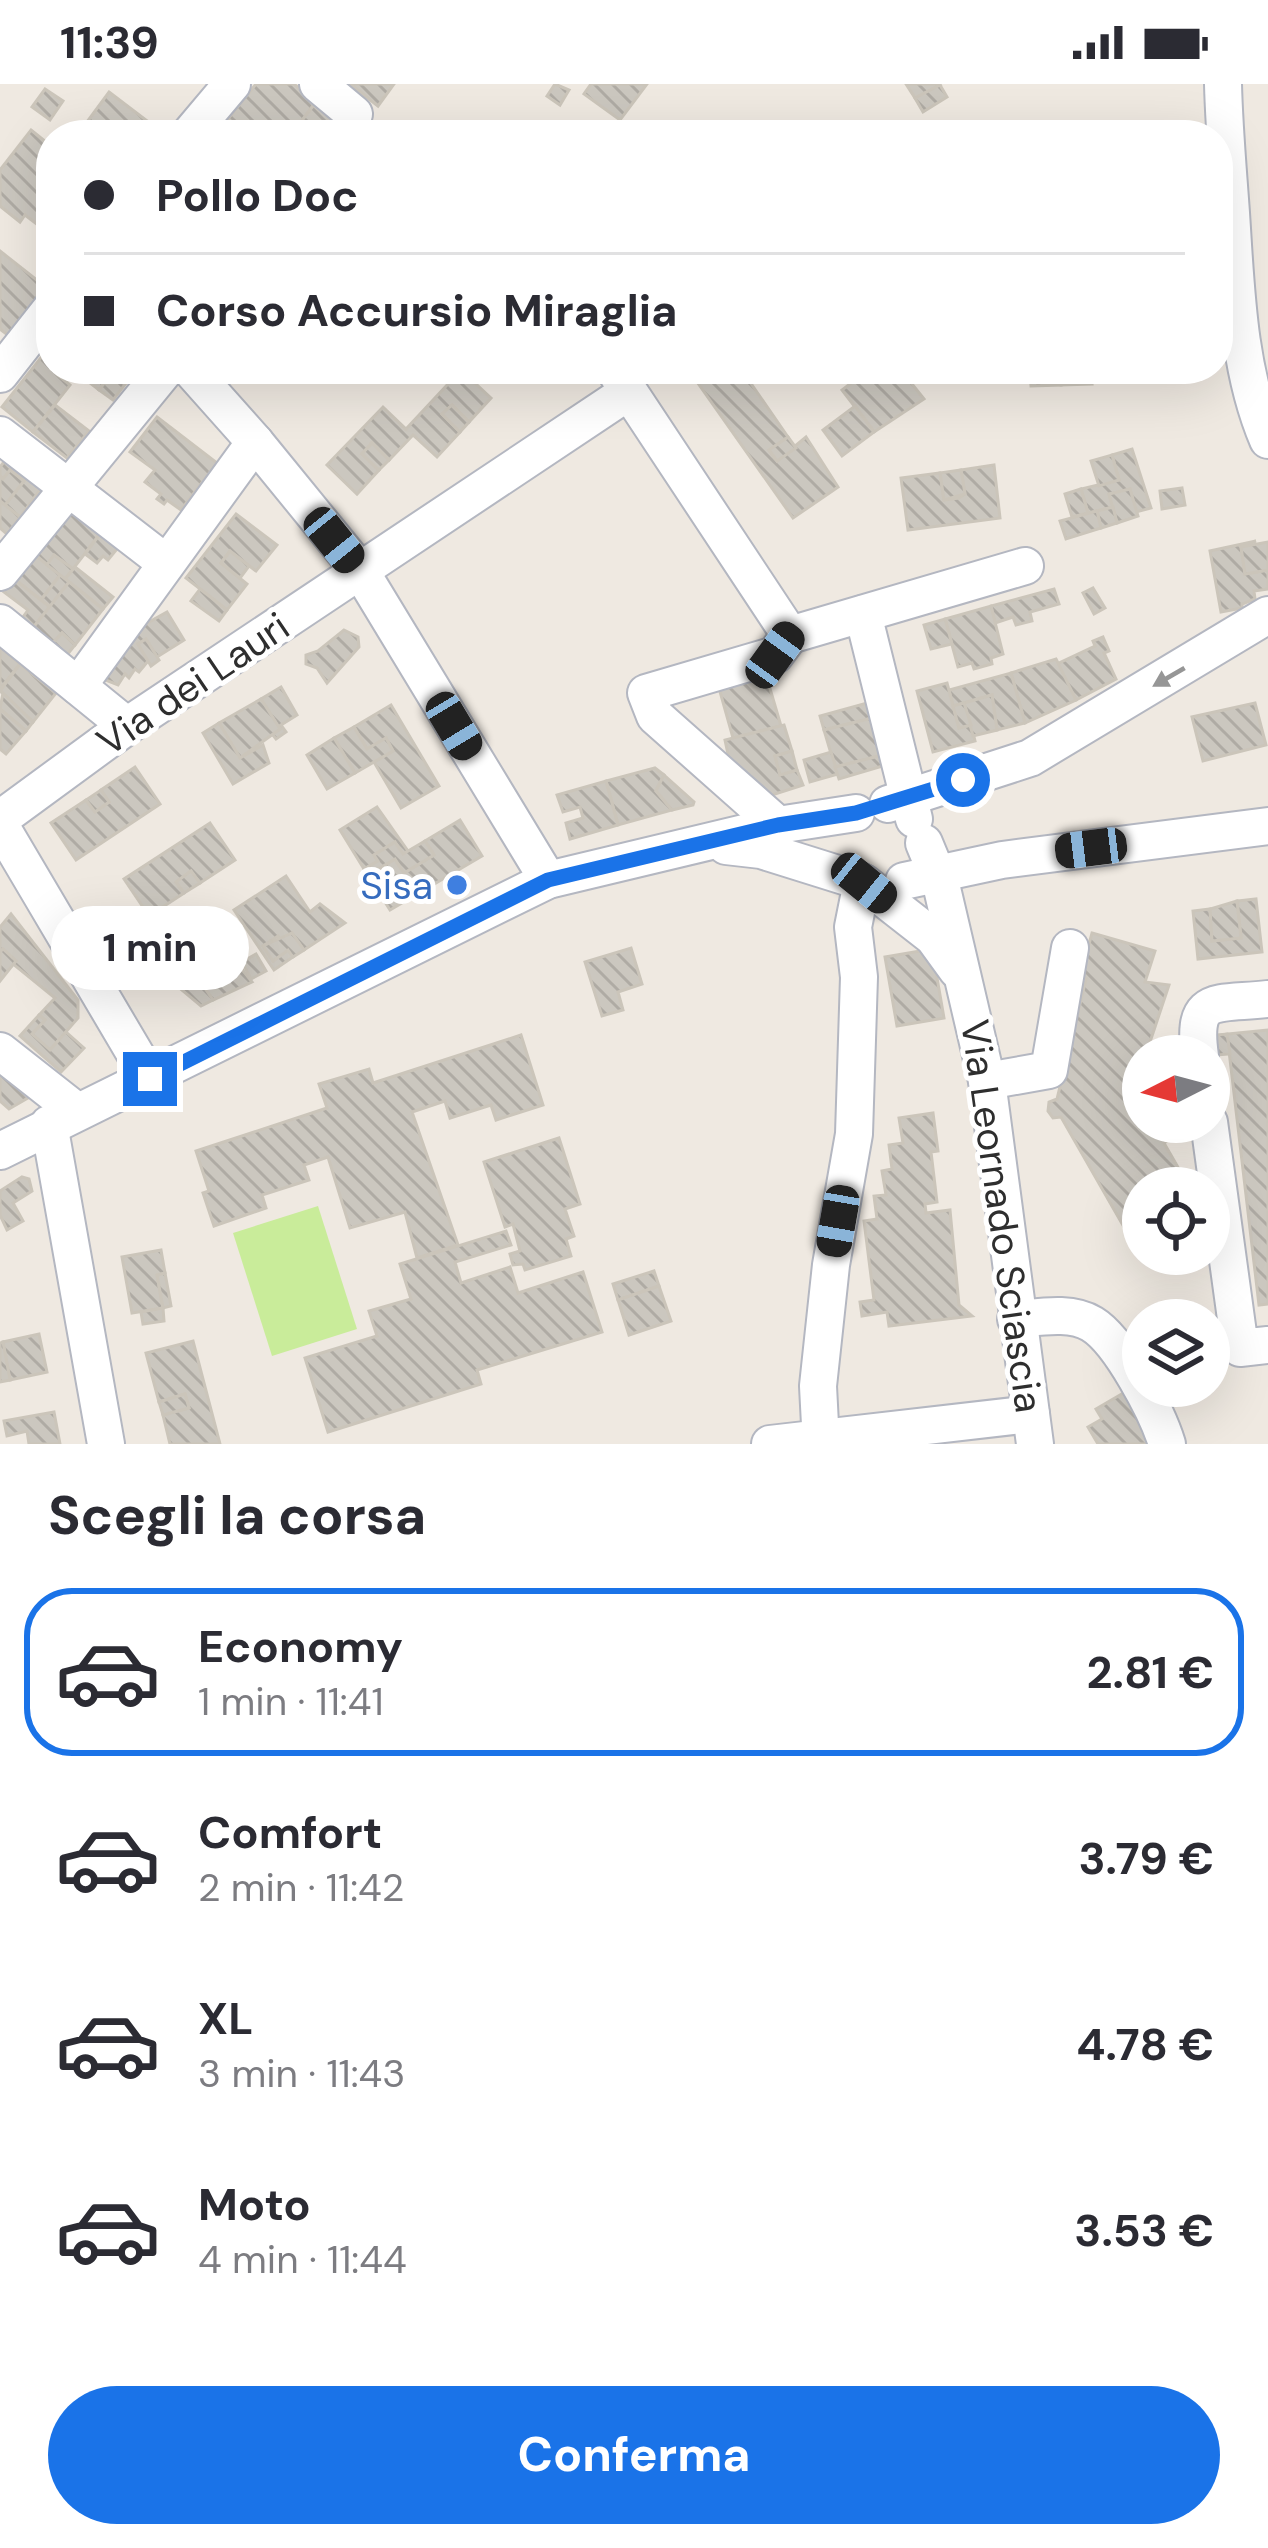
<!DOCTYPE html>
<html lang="it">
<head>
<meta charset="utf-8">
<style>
	:root { --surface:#fff; --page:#f7f7f7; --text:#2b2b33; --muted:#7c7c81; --line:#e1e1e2; --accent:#1a73e8 }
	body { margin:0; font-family:"DM Sans",sans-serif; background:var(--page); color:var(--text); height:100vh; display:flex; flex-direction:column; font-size:45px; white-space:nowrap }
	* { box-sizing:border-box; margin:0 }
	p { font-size:39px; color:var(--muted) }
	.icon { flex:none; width:66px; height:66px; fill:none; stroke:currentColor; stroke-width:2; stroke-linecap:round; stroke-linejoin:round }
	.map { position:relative; height:1360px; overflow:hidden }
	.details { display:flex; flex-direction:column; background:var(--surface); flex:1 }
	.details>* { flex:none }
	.banner { position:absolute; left:36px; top:36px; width:1197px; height:264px; border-radius:48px; box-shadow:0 12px 48px #0002; display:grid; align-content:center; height:264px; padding:0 48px; background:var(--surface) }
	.needle { width:78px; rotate:264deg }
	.buttons { position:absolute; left:1122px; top:951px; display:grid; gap:24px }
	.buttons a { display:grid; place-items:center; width:108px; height:108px; border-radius:50%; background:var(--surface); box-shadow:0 12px 48px #0002; font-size:60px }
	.end { position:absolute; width:54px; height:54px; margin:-27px; border:15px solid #1a73e8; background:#fff; box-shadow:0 0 0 6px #fff }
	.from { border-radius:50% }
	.bubble { position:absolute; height:84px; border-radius:42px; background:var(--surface); box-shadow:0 12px 48px #0002; font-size:39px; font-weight:700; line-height:84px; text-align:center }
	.car { position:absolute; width:36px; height:72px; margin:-36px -18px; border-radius:15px; box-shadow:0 0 9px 3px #0007; background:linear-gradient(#222 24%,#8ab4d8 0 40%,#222 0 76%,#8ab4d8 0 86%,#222 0) }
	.banner b { display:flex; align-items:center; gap:42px; height:114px; font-size:45px }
	.banner b+b { border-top:3px solid var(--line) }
	.banner i { width:30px; height:30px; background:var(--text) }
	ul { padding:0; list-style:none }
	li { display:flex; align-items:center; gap:36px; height:168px; margin:0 24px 18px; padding:0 24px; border:6px solid transparent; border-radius:48px }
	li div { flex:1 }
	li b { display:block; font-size:45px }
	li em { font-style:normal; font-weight:700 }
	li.selected { border-color:var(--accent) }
	li>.icon { width:108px; height:108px; stroke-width:1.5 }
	h2 { padding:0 48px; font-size:54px; line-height:144px }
	.cta { display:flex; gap:24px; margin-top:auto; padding:24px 48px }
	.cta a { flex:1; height:138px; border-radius:72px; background:var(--accent); color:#fff; font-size:48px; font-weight:700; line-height:138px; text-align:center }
	.status { display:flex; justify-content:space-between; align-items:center; height:84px; padding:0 60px; background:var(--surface); direction:ltr }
	.status svg { height:33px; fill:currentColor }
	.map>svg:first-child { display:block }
	.pitch { fill:#c9ec9a }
	.building { fill:url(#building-back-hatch); stroke:#cbc5ba; stroke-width:3 }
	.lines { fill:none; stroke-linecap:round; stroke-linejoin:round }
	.minor-casing { stroke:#b4b7c1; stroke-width:40 }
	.minor { stroke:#fff; stroke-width:36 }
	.oneway { fill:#969696 }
	.route { stroke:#1a73e8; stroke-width:15 }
	.shop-dot { fill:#3f7fe0; stroke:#fff; stroke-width:4.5 }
	.labels { text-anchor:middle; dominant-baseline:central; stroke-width:10; stroke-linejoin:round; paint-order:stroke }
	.street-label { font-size:39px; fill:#2e2e2e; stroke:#fff }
	.shop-label { font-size:39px; fill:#366cbe; stroke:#fff; text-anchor:end }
</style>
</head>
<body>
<div class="status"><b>11:39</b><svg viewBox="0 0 49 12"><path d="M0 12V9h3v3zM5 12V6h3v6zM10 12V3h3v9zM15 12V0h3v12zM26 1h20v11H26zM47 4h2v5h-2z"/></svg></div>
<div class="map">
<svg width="1268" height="1360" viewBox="0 0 1268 1360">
	<defs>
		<pattern id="building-back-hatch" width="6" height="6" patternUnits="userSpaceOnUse" patternTransform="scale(3)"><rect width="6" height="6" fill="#cbc7bf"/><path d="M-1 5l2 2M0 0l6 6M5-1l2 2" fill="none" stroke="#afaba4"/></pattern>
	</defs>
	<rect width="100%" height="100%" fill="#efe9e1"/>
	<path class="pitch" d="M318,1122l39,123 -85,27 -39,-123z"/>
	<g class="building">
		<path d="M256,0h38l22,18 -25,33h-56l-12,-10z"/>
		<path d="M350,0h44l-16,22z"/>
		<path d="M555,0l14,6 -9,15 -13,-9z"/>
		<path d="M591,0h56l-27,36 -36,-26z"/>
		<path d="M906,0h33l1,1 -25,13z"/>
		<path d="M940,1l7,12 -24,15 -8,-14z"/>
		<path d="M45,5l18,12 -13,19 -18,-13z"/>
		<path d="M109,8l50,38 -4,5h-28l-14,-10 -7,10h-11l-11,-9z"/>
		<path d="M316,18l19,15 -14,18h-30z"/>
		<path d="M31,46l20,16v89l-26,-20 -5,7 -20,-16v-36z"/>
		<path d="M0,167l47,37 -38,48 -9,-7z"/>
		<path d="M47,266l4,3v16h8l-4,4 15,12 -37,47 -31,-25z"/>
		<path d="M72,285h43l-16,21z"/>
		<path d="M115,285h22l-24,31 -14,-10z"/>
		<path d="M688,285h24l7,9 12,-9h10l47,68 -19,13 8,11 29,-24 32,50 -45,31z"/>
		<path d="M852,285h48l24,30 -50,33 -32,-42 8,-6 -7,-8z"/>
		<path d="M1026,285h74v7l-9,1 1,7 -31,1 -1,-12 -34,1z"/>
		<path d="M461,286l30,28 -22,24 -17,-17 -10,9 18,18 -23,25 -24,-22 -24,25 -17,-17 -10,11 17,16 -22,24 -30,-29 56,-58 23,22z"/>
		<path d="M1060,289l1,12 -30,1 -1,-12z"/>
		<path d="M55,321l34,26 -22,27 -34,-26z"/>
		<path d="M452,321l17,17 -9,10 -18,-18z"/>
		<path d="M855,322l19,26 -32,24 -19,-26z"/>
		<path d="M157,333l60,46 -36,47 -14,-10 -3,4 -7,-5 4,-5 -16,-12 10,-12 -25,-18z"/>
		<path d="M788,353l8,11 -19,13 -8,-11z"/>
		<path d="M372,359l17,17 -10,10 -17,-16z"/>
		<path d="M1132,365l19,59 -15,4 -6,-23 -21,5 4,13 -25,6 -7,-24 38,-9 -7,-25z"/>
		<path d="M1112,371l7,25 -20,6 -8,-25z"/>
		<path d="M7,374l36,28 -23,31 -15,-12 19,-24 -14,-11 -7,9 -3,-3v-9z"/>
		<path d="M994,381l6,53 -92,12 -7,-52 39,-5 4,27 15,-2 6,-4 -4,-24z"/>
		<path d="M10,386l14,11 -19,24 -5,-4v-25l3,3z"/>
		<path d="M961,386l4,24 -21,6 -4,-27z"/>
		<path d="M1182,404l3,17 -23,4 -2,-18z"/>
		<path d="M1081,405l7,24 -16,4 -7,-23z"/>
		<path d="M1130,405l8,27 -21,7 -8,-29z"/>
		<path d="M0,417l20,16 -13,17 -7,-6z"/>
		<path d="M72,421l31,25 -30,39 -19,-14 -7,10 -13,-11z"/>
		<path d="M1113,423l4,16 -16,5 -4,-17z"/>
		<path d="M1097,427l4,17 -35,11 -6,-18z"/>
		<path d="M236,430l41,31 -21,26 -26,-20 -9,12 26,21 -20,26 -41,-32z"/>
		<path d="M103,446l18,14 -13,16 -5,-4 -6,7 -12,-9z"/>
		<path d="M1256,457l-15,6 4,27 23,-4v19l-14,2 1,8 -13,5v4l-21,4 -11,-61z"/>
		<path d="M1268,458v28l-23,4 -4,-27z"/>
		<path d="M230,467l19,15 -9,12 -19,-15z"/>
		<path d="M34,470l26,21 -19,25 -27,-21z"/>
		<path d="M54,471l19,14 -8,10 -18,-14z"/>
		<path d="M75,483l38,30 -10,12 -38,-30z"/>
		<path d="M60,491l9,7 -19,25 -9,-7z"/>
		<path d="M14,495l36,28 -18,22 -11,-9 7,-10 -24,-18z"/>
		<path d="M69,498l34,27 -28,36 -13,-12 -10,11 -20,-15z"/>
		<path d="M1093,504l12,20 -11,6 -11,-21z"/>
		<path d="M200,505l27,21 -8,11 -28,-20z"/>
		<path d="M1054,505l5,15 -29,8 2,9 -16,4 -3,-8 -18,6 -4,-17z"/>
		<path d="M991,522l12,48 -12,4 1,6 -18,5 -2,-6 -14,4 -13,-48z"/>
		<path d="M167,528l17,28 -27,17 -11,-18 -8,5 10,17 -9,11 -4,-3 -6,9 -4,-4 -7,11 -15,-6 32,-49z"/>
		<path d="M945,535l7,25 -21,5 -7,-24z"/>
		<path d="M344,546l14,7 1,10 -32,36 -10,-15 -11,-4v-9l12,-4z"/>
		<path d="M62,549l13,12 -9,11 -14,-12z"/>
		<path d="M1103,553l6,14 -5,2 12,26 -40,21 -19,-36 38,-18 -2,-5z"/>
		<path d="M146,555l13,21 -8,6 -13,-22z"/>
		<path d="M0,563l20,17 -20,25z"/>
		<path d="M1056,575l20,41 -51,23 -14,-50z"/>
		<path d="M20,580l36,29 -23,29 -33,-31z"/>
		<path d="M1011,589l14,50 -28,7 -5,-35 -39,11 -4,-16z"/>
		<path d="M766,591l15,51 -48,12 -14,-50z"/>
		<path d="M947,599l12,45 12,-3 4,16 -42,11 -16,-61z"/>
		<path d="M281,603l16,28 -16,10 5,7 -10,7 -4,-5 8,-5 -19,-30z"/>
		<path d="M3,609l30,29 -7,9 -26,-22z"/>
		<path d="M992,611l5,35 -24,6 -9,-33z"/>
		<path d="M261,615l19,30 -40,29 -21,-35z"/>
		<path d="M867,619l5,15 -48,12 -4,-14z"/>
		<path d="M964,619l7,22 -12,3 -6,-22z"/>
		<path d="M1255,619l11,42 -63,16 -11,-44z"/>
		<path d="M391,621l48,81 -38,22 -27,-46 19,-11 -7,-13 -19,11 -13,-22z"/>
		<path d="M0,625l26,22 -20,23 -6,-5z"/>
		<path d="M872,634l11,37 -48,12 -11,-37z"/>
		<path d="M219,639l21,35 23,-13 6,18 -36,21 -30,-51z"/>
		<path d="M784,641l8,26 -17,5 5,19 17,-5 6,15 -37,12 -4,-11 -5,1 -26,-19 -6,-28z"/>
		<path d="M354,643l13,22 19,-11 7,13 -38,22 -21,-35z"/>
		<path d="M334,654l21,35 -28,16 -20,-34z"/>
		<path d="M792,667l5,19 -17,5 -5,-19z"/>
		<path d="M831,668l7,22 -28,8 -6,-22z"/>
		<path d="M883,671l3,10 -47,14 -4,-12z"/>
		<path d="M135,683l25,37 -84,56 -25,-37 35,-23 9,12 14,-10 -8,-12z"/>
		<path d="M655,684l9,7 -8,16 16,19 -54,15 -12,-44z"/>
		<path d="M664,691l30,27 -1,3 -21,5 -16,-19z"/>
		<path d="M606,697l12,44 -48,14 -4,-16 17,-5 -3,-11 -17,5 -6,-17z"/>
		<path d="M101,706l8,12 -14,10 -9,-12z"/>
		<path d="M377,723l31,44 -5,3 -8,-12 -21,13 4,6 -14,8 -24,-39z"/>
		<path d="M460,736l22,36 -92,54 -22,-35 27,-16 9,14 30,-18 -9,-14z"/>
		<path d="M210,739l25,37 -35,23 -9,-12 -15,11 8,11 -35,23 -25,-37z"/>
		<path d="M425,757l9,14 -30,18 -9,-14 -27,16 -4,-6 14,-8 -4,-6 21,-13 8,12z"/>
		<path d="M191,787l9,12 -16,10 -8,-11z"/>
		<path d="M286,792l24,36 10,-8 25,19 -41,27 -12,-17 -11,7 -3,-4 -15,10 10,15 15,-11 5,7 -19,13 -40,-60z"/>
		<path d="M1256,815l6,53 -64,7 -5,-48 17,-2 2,32 29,-3 -4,-37z"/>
		<path d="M1237,817l4,37 -29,3 -2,-32z"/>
		<path d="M11,830l67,86v18l-28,32 -18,-16 13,-14 -6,-5 16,-17 -42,-34 3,-3 -13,-12 -3,3v-25z"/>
		<path d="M292,849l12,17 -11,7 -5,-7 -15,11 -10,-15z"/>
		<path d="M1092,849l63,18 -10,31 24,3 -23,69 8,2h-11v66h34l5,8 -18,13 23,40 -8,5h-36l-3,67 -79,-138 -8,1 -5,-7 1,-9 8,-3 29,-120 -6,-2z"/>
		<path d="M216,850l22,30 -13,10 -18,-17 -4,3 -9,-11z"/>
		<path d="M631,864l11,36 -24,8 5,18 -21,6 -17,-54z"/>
		<path d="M3,865l13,12 -16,20v-29z"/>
		<path d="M194,865l9,11 4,-3 18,17 13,-10 14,18 -39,18 -18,-26 -18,12 -16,-14z"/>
		<path d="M932,865l12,69 -47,8 -12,-69z"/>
		<path d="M256,870l10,17 -15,8 -9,-17z"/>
		<path d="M195,890l18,26 -12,6 -24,-20z"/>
		<path d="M39,931l6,5 -13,14 18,16 16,-18 18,16 -23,24 -41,-36z"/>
		<path d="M1268,946v274l-9,1 -32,-271z"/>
		<path d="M1227,950l3,20 -13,1 -2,-20z"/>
		<path d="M521,951l22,70 -47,15 -5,-15 -41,13 -5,-17 -33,11 46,133 -41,13 -12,-46 -55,16 -22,-71 -24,8 5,15 -47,15 4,13 -52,18 -11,-33 6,-2 -13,-40 131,-43 -8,-24 50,-15 4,14z"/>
		<path d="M0,983l33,28 -24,14 -9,-8z"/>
		<path d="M933,1029l5,38 -7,1 6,50 -12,2 1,9 24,-3 9,95 13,11 -83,10 -2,-14 -25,4 -2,-14 14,-2 -10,-79 13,-2 -3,-23 12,-1 -4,-24 10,-2 -3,-24 14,-2 -4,-25z"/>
		<path d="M559,1054l21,66 -15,5 9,27 -8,3 5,17 -46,14 -2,-6 -10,1 -3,-11 10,-3 -7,-27 -8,3 -21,-65z"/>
		<path d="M22,1093l7,2 3,12 -19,12 10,18 -16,9 -7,-15v-24z"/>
		<path d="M506,1147l5,14 -56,17 6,21 49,-16 8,26 65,-21 19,60 -125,38 4,14 -153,48 -23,-74 72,-22 -8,-25 42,-12 -11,-35z"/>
		<path d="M161,1166l4,23 -8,2 6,33 -31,5 -10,-56z"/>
		<path d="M654,1187l5,15 -41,14 -5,-16z"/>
		<path d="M165,1189l6,33 -8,2 -6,-33z"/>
		<path d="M659,1202l12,35 -42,14 -11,-35z"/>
		<path d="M163,1224l1,13 -21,3 -2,-12z"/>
		<path d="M39,1250l8,38 -37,8 -7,-38z"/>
		<path d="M193,1257l27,103h-50l-7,-29 26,-7 -4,-14 -26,8 -13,-49z"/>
		<path d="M3,1258l7,38 -10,2v-39z"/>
		<path d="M1125,1308l26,52h-53l-10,-17 14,-8 -6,-10z"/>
		<path d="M185,1310l4,14 -26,7 -4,-13z"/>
		<path d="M54,1328l6,32h-31l-2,-13 -20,5 -3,-15z"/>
	</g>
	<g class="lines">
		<g class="minor-casing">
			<g id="minor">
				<path d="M318,0l36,30"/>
				<path d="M1223,0c1,43 5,86 8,129 5,76 7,157 37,227"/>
				<path d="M189,51l43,-51"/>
				<path d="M190,285l65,73 106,130 187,308"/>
				<path d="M614,285l176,266"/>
				<path d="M0,290l51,-65"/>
				<path d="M0,351l166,128"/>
				<path d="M0,488l166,-203"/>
				<path d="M863,530l51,205"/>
				<path d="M0,539l127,103"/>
				<path d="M790,551l235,-69"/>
				<path d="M78,602l177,-244"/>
				<path d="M888,720l142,-46 238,-143"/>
				<path d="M0,735l127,-93 501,-334"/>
				<path d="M0,741l150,254"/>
				<path d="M778,741l-123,-109 -9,-23 129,-38 15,-20"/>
				<path d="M924,759l17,41 46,197 48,363"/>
				<path d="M726,762l35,4 99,31"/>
				<path d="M904,797l98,-21 266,-34"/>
				<path d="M864,799l69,54 24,33"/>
				<path d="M0,967l75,59"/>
				<path d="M1200,972c-9,-63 16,-51 68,-57"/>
				<path d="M987,997l62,-11 21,-122"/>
				<path d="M1209,1038l31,226 28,-3"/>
				<path d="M49,1040l57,320"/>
				<path d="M0,1067l548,-271 230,-55 78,-12"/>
				<path d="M1016,1235c24,-2 55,-8 76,5 28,17 65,88 75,120"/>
				<path d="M770,1360l261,-30"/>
				<path d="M821,1360l-3,-58 13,-121 23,-131 5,-157 -6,-50 9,-45"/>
			</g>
		</g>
		<use href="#minor" class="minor"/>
	</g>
	<defs><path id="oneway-solid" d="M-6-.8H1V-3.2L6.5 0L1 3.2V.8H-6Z" transform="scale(3)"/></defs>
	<use class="oneway" href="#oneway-solid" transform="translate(1169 593) rotate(150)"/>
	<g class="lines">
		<path class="route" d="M150,995l398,-199 230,-55 78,-12 107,-33"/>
	</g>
	<circle class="shop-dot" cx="457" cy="801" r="12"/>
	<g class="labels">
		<g class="street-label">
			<text transform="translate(193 600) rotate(-34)">Via dei Lauri</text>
			<text transform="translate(1002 1132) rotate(82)">Via Leornado Sciascia</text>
		</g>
		<g class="shop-label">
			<text x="433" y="801">Sisa</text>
		</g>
	</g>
</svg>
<div class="buttons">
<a><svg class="needle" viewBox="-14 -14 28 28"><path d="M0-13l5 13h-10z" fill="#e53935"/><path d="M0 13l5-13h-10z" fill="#7c7c81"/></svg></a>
<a><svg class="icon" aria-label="locate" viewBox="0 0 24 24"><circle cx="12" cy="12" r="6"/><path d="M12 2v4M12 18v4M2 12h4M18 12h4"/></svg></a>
<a><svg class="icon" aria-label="layers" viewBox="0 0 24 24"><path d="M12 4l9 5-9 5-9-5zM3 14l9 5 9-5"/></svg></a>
</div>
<i class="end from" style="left:963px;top:696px"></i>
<i class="end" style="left:150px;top:995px"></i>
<div class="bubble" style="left:51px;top:822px;width:198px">1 min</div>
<i class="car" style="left:334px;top:456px;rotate:141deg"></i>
<i class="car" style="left:775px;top:571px;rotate:36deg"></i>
<i class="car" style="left:454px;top:642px;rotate:149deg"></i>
<i class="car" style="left:1091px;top:764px;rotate:263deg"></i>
<i class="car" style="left:864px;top:799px;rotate:129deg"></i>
<i class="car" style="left:838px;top:1137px;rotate:190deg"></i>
<div class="banner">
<b><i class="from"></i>Pollo Doc</b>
<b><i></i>Corso Accursio Miraglia</b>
</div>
</div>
<section class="details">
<h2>Scegli la corsa</h2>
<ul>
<li class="selected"><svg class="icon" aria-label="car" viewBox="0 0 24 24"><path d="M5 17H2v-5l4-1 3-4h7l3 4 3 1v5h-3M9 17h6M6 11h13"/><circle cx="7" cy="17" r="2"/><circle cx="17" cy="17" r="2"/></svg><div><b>Economy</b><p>1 min · 11:41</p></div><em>2.81 €</em></li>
<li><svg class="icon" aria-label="car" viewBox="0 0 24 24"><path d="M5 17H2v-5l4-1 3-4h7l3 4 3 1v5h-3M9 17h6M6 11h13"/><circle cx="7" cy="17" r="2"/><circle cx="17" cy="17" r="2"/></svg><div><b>Comfort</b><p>2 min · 11:42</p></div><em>3.79 €</em></li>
<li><svg class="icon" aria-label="car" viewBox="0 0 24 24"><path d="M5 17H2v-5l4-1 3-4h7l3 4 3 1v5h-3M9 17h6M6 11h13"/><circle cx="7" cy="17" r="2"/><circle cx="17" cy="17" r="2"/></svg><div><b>XL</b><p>3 min · 11:43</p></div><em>4.78 €</em></li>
<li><svg class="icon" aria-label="car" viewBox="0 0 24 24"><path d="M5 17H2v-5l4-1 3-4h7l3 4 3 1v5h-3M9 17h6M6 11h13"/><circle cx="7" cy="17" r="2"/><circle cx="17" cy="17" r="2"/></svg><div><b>Moto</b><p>4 min · 11:44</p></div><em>3.53 €</em></li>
</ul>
<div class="cta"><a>Conferma</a></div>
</section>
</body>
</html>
